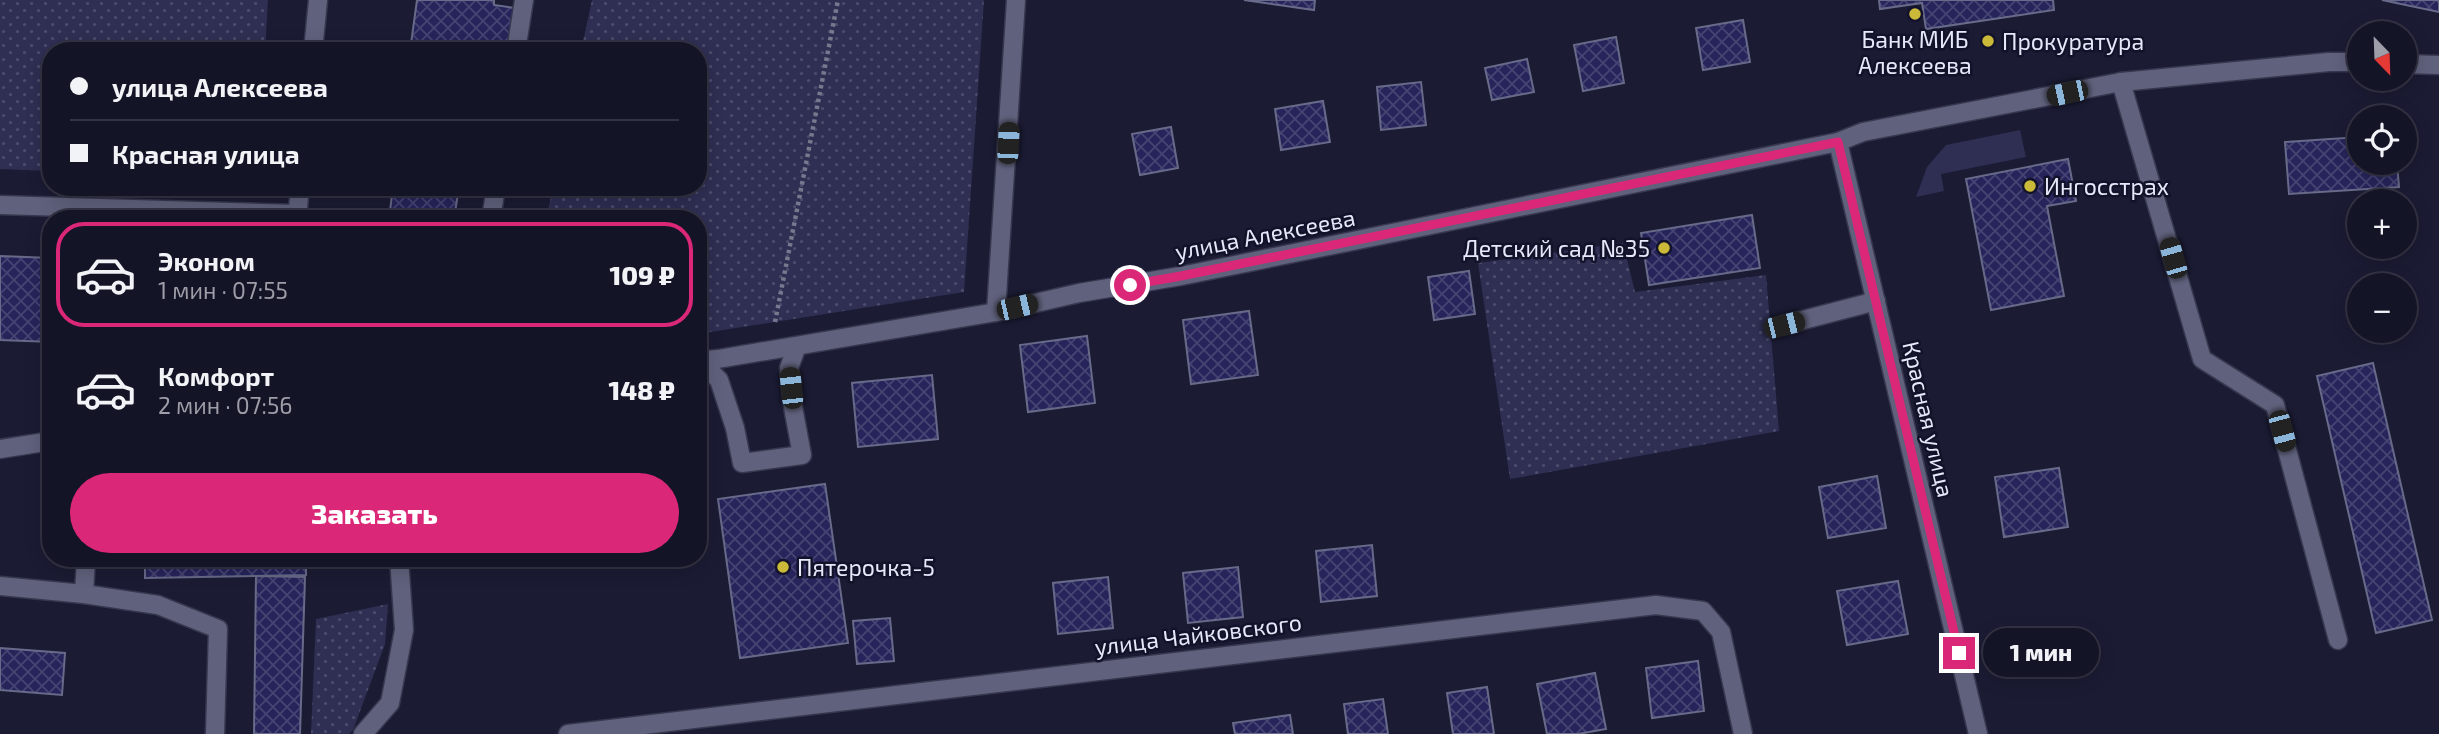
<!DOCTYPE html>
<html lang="ru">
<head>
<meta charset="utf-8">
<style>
	:root { --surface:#141427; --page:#212133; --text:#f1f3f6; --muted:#9d9ea7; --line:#334; --accent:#db2777 }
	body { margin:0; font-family:"Exo 2",sans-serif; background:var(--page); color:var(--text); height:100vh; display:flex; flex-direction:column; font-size:26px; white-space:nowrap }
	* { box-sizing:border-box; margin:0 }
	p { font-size:23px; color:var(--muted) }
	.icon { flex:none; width:38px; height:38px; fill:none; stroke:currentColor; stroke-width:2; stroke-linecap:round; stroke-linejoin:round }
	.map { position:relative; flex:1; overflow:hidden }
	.details { position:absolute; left:42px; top:210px; width:665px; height:357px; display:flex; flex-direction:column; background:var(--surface); border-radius:28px; box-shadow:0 4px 18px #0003,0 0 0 2px var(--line) }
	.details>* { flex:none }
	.guide { position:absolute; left:42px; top:42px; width:665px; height:154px; border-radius:28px; box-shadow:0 4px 18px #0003,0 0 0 2px var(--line); display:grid; align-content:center; height:154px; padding:0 28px; background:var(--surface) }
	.needle { width:46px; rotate:157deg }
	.tools { position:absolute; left:2347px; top:21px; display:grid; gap:14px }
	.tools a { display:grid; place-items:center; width:70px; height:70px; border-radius:50%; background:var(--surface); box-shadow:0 4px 18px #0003,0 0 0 2px var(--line); font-size:35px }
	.end { position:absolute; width:32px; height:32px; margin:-16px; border:9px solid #db2777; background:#fff; box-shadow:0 0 0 4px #fff }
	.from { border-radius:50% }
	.bubble { position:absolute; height:49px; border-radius:24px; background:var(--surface); box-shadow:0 4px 18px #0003,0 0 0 2px var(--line); font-size:23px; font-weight:800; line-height:49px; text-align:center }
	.car { position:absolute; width:21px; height:42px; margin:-21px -10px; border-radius:9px; box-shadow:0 0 5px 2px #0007; background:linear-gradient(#222 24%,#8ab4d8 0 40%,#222 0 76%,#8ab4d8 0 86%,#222 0) }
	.guide b { display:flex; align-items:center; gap:24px; height:66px; font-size:26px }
	.guide b+b { border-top:2px solid var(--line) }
	.guide i { width:18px; height:18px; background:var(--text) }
	ul { padding:12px 0 0; list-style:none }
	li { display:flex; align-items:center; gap:21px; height:105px; margin:0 14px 10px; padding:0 14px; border:4px solid transparent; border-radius:28px }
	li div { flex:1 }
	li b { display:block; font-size:26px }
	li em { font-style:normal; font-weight:800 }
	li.on { border-color:var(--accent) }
	li>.icon { width:63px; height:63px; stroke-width:1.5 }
	.button { display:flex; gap:14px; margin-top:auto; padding:14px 28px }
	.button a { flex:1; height:80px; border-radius:42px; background:var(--accent); color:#fff; font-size:28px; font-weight:800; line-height:80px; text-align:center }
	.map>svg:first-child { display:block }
	.grass { fill:#2e2f53 }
	.park { fill:url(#park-dots) }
	.building { fill:url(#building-cross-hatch); stroke:#676a88; stroke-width:2 }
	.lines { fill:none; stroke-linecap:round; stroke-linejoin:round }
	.minor-casing { stroke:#373850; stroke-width:21 }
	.path { stroke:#77788d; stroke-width:4.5; stroke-dasharray:3.5 3.5; stroke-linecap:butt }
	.minor { stroke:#60627d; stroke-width:18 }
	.route { stroke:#db2777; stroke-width:9 }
	.poi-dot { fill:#cbba39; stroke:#12122a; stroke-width:2.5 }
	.labels { text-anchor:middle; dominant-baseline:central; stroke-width:5; stroke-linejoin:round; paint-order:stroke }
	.poi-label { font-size:23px; fill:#e6e8f9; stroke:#12122a; text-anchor:start }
	.street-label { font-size:23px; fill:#e6e8f9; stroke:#12122a }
</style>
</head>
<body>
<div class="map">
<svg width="2439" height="734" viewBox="0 0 2439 734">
	<defs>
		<pattern id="park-dots" width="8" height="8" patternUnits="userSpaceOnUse" patternTransform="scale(1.75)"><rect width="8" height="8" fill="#2e2f53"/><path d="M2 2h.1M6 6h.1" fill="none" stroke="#4c4d6c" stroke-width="1.8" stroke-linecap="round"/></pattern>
		<pattern id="building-cross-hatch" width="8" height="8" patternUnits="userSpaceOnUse" patternTransform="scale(1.75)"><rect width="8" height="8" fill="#27245b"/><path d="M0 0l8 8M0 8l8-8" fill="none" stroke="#464473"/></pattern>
	</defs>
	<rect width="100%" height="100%" fill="#1b1b34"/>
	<path class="grass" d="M2020,130l6,27 -85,17 3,17 -28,6 11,-30 19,-22z"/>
	<g class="park">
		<path d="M0,0h268l-3,51h-214v120l-51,-2z"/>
		<path d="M592,0h392l-20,292 -266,42v-115h-152l7,-32h145v-136h-117z"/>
		<path d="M1623,243l12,49 131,-17 13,156 -269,48 -32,-216z"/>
		<path d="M388,604l-3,40 -32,86 -4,4h-38l5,-115z"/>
	</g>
	<g class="building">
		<path d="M417,0h77v5l21,3 -6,43h-99z"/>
		<path d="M1244,0h71l-1,10z"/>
		<path d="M1879,0h174l1,10 -128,19 -4,-26 -42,6z"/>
		<path d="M2382,0h57v12z"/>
		<path d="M1743,20l7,42 -47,8 -7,-42z"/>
		<path d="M1616,37l8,46 -41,8 -9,-46z"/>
		<path d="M1527,59l7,33 -42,8 -7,-32z"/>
		<path d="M1421,82l5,43 -45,5 -4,-43z"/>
		<path d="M1323,101l7,41 -49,8 -6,-41z"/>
		<path d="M1171,127l7,41 -38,7 -8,-41z"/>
		<path d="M2359,137v26h38l2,24 -110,7 -4,-52z"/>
		<path d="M2068,159l8,42 -29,5 17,90 -73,14 -25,-131z"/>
		<path d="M393,187h66l-5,32h-65z"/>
		<path d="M1752,215l8,53 -111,17 -8,-52z"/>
		<path d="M0,256l51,2v84l-51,-2z"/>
		<path d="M1469,271l6,43 -41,6 -6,-43z"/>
		<path d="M1249,311l9,64 -67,9 -8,-64z"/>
		<path d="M1087,336l8,67 -67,9 -8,-67z"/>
		<path d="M2373,363l59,257 -56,13 -59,-257z"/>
		<path d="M932,375l6,64 -80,8 -6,-64z"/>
		<path d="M2059,468l9,59 -64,10 -9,-60z"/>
		<path d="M1877,476l9,52 -58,10 -9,-51z"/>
		<path d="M825,484l23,159 -108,15 -22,-159z"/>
		<path d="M1372,545l5,51 -56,6 -5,-51z"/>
		<path d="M145,558h161v17l-161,3z"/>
		<path d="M1238,567l5,50 -55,6 -5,-50z"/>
		<path d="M256,576l49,1 -5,157h-46z"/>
		<path d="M1108,577l5,51 -55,6 -5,-51z"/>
		<path d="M1898,581l10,53 -61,11 -10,-54z"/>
		<path d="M890,618l4,43 -37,3 -4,-43z"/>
		<path d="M0,648l65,5 -3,42 -62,-5z"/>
		<path d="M1698,661l6,50 -52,7 -6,-50z"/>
		<path d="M1595,673l11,56 -28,5h-31l-10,-50z"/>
		<path d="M1487,687l7,47h-41l-6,-41z"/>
		<path d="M1383,699l5,35h-40l-4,-30z"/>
		<path d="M1290,715l3,19h-58l-2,-11z"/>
	</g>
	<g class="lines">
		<g class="minor-casing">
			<g id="minor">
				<path d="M313,51l5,-51"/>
				<path d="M516,51l8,-51"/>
				<path d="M2404,64l35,1"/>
				<path d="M2121,82l81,277 73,46 63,235"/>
				<path d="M0,205l297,9"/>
				<path d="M297,219l3,-32"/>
				<path d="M491,219l5,-32"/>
				<path d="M996,312l20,-312"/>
				<path d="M1784,325l92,-24"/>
				<path d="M699,360l20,20 16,48 7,35 60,-8 -9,-48 -4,-39 8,-22"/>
				<path d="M698,361l20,-2 278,-47 83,-19 102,-17 657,-134"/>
				<path d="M0,449l51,-8"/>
				<path d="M86,558l-2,36 74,11 60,24 -3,105"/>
				<path d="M0,586l84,8"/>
				<path d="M363,734l27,-31 14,-73 -5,-72"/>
				<path d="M568,734l1088,-129 47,6 18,21 22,102"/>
				<path d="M1978,734l-140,-592 25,-10 258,-50 208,-20h30"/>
			</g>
		</g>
		<path class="path" d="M775,322l63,-322"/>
		<use href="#minor" class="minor"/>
	</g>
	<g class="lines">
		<path class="route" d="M1130,285l51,-9 657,-134 121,511"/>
	</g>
	<g class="poi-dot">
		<circle cx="1915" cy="14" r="7"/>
		<circle cx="1988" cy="41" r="7"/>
		<circle cx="2030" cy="186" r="7"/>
		<circle cx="1664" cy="248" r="7"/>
		<circle cx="783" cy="567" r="7"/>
	</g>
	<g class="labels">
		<g class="poi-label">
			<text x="1915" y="39" text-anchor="middle">Банк МИБ<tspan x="1915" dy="26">Алексеева</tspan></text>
			<text x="2002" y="41">Прокуратура</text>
			<text x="2044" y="186">Ингосстрах</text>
			<text x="1650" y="248" text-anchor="end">Детский сад №35</text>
			<text x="797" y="567">Пятерочка-5</text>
		</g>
		<g class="street-label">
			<text transform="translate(1265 234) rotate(-11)">улица Алексеева</text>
			<text transform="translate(1929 419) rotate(77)">Красная улица</text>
			<text transform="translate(1198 634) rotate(-7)">улица Чайковского</text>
		</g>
	</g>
</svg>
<div class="tools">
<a><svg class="needle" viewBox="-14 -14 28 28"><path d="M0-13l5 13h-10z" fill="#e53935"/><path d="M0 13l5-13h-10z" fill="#9d9ea7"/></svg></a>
<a><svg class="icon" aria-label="locate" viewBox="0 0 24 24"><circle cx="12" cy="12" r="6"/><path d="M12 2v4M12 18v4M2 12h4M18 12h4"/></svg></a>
<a>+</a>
<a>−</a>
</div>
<i class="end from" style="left:1130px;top:285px"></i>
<i class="end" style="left:1959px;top:653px"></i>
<div class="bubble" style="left:1983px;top:628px;width:116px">1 мин</div>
<i class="car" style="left:2067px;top:93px;rotate:258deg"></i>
<i class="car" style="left:1008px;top:143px;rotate:3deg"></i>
<i class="car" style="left:2173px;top:258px;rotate:344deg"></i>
<i class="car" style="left:1017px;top:307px;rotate:77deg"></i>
<i class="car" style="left:1784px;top:325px;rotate:76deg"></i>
<i class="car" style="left:791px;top:388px;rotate:354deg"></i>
<i class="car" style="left:2282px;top:431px;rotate:165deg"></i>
<div class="guide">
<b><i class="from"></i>улица Алексеева</b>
<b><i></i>Красная улица</b>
</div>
<section class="details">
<ul>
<li class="on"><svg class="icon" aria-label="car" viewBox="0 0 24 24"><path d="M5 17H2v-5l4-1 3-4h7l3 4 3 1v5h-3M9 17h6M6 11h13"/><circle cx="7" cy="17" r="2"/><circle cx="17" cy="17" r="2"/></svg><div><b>Эконом</b><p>1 мин · 07:55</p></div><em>109 ₽</em></li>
<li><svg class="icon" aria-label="car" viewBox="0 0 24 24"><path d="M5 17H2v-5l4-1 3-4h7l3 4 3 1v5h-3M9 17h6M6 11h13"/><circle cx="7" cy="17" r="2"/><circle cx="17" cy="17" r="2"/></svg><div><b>Комфорт</b><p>2 мин · 07:56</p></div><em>148 ₽</em></li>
</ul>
<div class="button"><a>Заказать</a></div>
</section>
</div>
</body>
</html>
